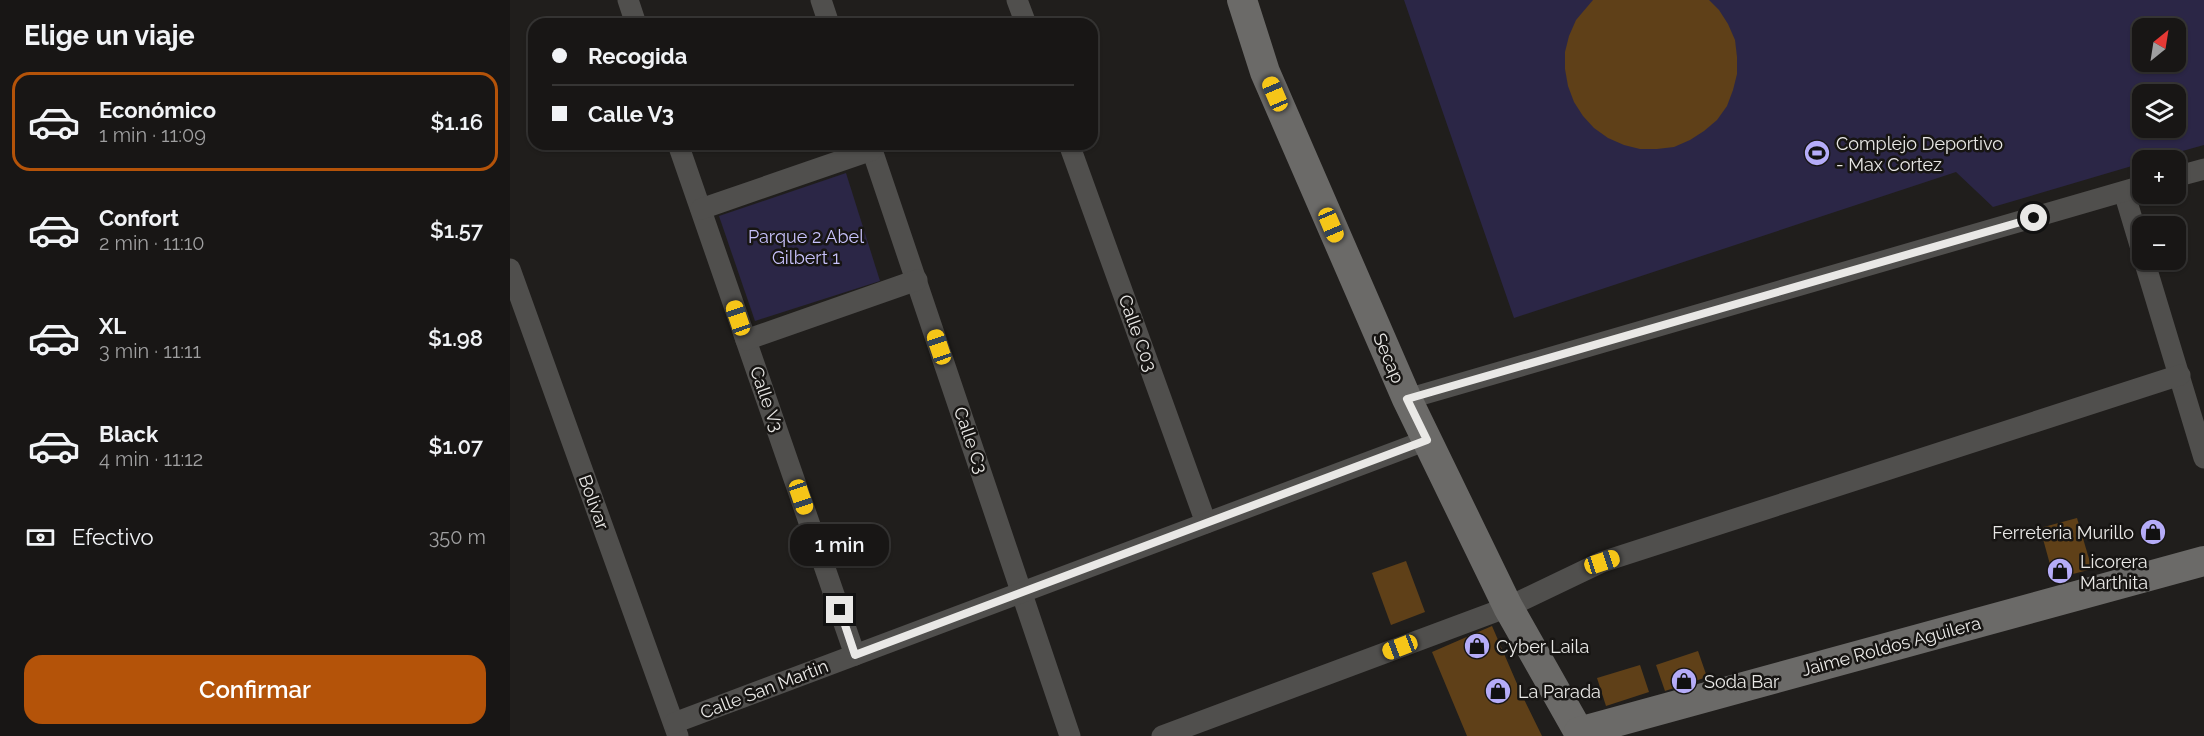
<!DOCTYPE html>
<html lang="es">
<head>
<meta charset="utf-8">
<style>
	:root { --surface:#181615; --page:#211f1e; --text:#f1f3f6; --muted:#9f9fa0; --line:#363534; --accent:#b45309 }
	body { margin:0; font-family:Raleway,sans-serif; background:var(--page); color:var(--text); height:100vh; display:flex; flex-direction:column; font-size:22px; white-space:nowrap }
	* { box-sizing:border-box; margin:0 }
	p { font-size:20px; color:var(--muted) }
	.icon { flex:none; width:33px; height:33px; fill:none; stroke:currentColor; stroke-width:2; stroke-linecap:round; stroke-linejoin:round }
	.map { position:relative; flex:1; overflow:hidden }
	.panel { display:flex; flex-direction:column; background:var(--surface); width:510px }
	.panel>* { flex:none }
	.hud { position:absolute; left:18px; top:18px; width:570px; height:132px; border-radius:18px; box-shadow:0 2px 4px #0004,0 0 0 2px var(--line); display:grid; align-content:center; height:132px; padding:0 24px; background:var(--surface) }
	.needle { width:39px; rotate:30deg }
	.buttons { position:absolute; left:1622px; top:18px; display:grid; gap:12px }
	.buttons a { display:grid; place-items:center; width:54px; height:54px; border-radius:12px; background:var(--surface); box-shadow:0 2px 4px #0004,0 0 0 2px var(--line); font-size:30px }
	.end { position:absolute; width:27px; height:27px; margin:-14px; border:8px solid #e9e8e6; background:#111; box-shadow:0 0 0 3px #111 }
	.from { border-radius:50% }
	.bubble { position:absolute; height:42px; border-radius:18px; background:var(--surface); box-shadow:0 2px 4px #0004,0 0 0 2px var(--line); font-size:20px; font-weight:600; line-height:42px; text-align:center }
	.car { position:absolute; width:18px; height:36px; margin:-18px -9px; border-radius:8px; box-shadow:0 0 4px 2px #0007; background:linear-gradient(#f5c518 24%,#345 0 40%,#f5c518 0 76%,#345 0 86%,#f5c518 0) }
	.hud b { display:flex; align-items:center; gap:21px; height:57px; font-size:22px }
	.hud b+b { border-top:2px solid var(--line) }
	.hud i { width:15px; height:15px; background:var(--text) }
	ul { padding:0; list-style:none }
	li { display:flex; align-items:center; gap:18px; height:99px; margin:0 12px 9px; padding:0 12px; border:3px solid transparent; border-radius:18px }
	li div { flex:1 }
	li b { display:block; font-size:22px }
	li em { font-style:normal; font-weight:600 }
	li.active { border-color:var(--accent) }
	li>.icon { width:54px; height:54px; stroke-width:1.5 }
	h2 { padding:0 24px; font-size:27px; line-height:72px }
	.pay { display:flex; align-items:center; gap:15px; height:66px; padding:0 24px; font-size:22px }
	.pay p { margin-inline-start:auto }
	.action { display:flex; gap:12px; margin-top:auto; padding:12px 24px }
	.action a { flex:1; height:69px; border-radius:18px; background:var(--accent); color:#fff; font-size:24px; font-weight:600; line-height:69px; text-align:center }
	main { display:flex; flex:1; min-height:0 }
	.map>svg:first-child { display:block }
	.green { fill:#2b2646; fill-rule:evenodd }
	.building { fill:#5f4018 }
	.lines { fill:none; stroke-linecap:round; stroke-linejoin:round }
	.street { stroke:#504f4d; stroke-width:21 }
	.secondary { stroke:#6b6a68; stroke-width:30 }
	.route { stroke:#e9e8e6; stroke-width:8 }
	.labels { text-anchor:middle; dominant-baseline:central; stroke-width:5; stroke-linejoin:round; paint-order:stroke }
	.poi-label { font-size:18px; fill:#e9e8e6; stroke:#171513; text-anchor:start }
	.park-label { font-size:18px; fill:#c8c2fc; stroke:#171513 }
	.street-label { font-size:18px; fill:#e9e8e6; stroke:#171513 }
</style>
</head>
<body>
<main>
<section class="panel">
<h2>Elige un viaje</h2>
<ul>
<li class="active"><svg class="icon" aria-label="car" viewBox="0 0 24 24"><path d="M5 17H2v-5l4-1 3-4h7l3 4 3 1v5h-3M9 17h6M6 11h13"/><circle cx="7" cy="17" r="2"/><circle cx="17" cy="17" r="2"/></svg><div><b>Económico</b><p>1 min · 11:09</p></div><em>$1.16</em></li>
<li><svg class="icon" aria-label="car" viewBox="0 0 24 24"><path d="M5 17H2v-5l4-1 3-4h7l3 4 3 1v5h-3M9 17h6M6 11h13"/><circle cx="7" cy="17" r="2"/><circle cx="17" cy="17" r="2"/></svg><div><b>Confort</b><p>2 min · 11:10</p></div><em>$1.57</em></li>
<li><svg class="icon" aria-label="car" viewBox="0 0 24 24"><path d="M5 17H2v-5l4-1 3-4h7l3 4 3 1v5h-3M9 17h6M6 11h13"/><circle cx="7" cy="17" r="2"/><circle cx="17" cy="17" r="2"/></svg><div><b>XL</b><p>3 min · 11:11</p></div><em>$1.98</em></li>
<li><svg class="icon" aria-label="car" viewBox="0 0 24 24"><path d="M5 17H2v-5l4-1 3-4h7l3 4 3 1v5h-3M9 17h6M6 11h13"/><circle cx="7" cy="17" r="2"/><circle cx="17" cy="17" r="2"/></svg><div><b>Black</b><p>4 min · 11:12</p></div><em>$1.07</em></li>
</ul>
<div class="pay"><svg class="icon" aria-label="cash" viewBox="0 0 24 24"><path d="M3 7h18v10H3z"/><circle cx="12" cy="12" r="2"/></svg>Efectivo<p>350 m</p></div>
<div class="action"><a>Confirmar</a></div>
</section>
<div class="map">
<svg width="1694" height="736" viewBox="0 0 1694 736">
	<rect width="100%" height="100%" fill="#201e1c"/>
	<g class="green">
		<path d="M894,0h800v145l-54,15h-8v3l-149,44 -37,-35 -442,146zM1632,28h33v34h-33zM1632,94h33v34h-33z"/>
		<path d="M336,173l34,108 -125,40 -36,-105z"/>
	</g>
	<g class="building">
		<path d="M1083,0h116l10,10 9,14 7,16 2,17v17l-4,16 -6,16 -10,14 -13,11 -14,9 -16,7 -17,2h-17l-16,-4 -16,-7 -14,-10 -11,-12 -9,-14 -6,-16 -3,-17v-17l4,-16 7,-16z"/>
		<path d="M1567,518l15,51 -38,10 -14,-51z"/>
		<path d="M896,561l19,51 -34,13 -19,-52z"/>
		<path d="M982,626l29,67 21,43h-75l-35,-84z"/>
		<path d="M1188,651l9,26 -42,14 -9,-26z"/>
		<path d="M1130,665l9,27 -43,14 -9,-28z"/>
	</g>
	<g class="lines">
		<g class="street">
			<path d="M118,0l8,24"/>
			<path d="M311,0l8,24"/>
			<path d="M507,0l9,24"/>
			<path d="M168,144l177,511"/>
			<path d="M360,144l200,592"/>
			<path d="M559,144l137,379"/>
			<path d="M1665,177l29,-8"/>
			<path d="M1614,192l18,60"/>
			<path d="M191,209l171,-59"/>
			<path d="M1634,260l60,198"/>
			<path d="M0,269l168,467"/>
			<path d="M236,340l171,-60"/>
			<path d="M897,399l735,-213"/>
			<path d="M164,723l753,-283"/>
			<path d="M652,736l346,-129 94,-45 578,-187"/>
		</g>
		<g class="secondary">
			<path d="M732,0l23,72 142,327 101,208 73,129"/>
			<path d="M1069,732l625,-171"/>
		</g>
	</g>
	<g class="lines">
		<path class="route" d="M330,610l15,45 572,-215 -20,-41 627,-181"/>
	</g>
	<defs>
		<g id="stadium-disc" transform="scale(1.35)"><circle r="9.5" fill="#b5acf8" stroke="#171513"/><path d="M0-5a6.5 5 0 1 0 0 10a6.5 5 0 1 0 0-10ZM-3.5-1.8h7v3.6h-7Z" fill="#111"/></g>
		<g id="shop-disc" transform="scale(1.35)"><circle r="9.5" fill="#b5acf8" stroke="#171513"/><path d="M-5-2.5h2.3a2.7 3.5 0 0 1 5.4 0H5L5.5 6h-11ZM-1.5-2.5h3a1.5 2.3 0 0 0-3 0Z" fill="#111"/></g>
	</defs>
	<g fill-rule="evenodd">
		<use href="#stadium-disc" x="1307" y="153"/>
		<use href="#shop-disc" x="1643" y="532"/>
		<use href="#shop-disc" x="1550" y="571"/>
		<use href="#shop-disc" x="967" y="646"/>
		<use href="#shop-disc" x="1174" y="681"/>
		<use href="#shop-disc" x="988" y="691"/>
	</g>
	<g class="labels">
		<g class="poi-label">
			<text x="1326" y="143">Complejo Deportivo<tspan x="1326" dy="21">- Max Cortez</tspan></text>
			<text x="1624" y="532" text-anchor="end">Ferreteria Murillo</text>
			<text x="1570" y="561">Licorera<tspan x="1570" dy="21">Marthita</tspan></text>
			<text x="986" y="646">Cyber Laila</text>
			<text x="1194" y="681">Soda Bar</text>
			<text x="1008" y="691">La Parada</text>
		</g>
		<g class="park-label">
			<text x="296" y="236">Parque 2 Abel<tspan x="296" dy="21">Gilbert 1</tspan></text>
		</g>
		<g class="street-label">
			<text transform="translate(628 333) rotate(70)">Calle C03</text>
			<text transform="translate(879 358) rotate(67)">Secap</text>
			<text transform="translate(257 399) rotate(71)">Calle V3</text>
			<text transform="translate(461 440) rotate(71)">Calle C3</text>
			<text transform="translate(84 502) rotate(70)">Bolivar</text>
			<text transform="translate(1381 646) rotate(-15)">Jaime Roldos Aguilera</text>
			<text transform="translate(254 689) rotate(-21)">Calle San Martin</text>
		</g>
	</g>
</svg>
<div class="buttons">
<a><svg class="needle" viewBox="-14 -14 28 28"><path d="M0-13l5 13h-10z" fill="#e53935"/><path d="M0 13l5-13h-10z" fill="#9f9fa0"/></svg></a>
<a><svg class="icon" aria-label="layers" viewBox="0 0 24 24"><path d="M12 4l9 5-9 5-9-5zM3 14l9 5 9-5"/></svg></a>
<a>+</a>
<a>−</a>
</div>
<i class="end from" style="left:1524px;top:218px"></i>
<i class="end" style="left:330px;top:610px"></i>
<div class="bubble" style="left:280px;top:524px;width:99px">1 min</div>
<i class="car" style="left:765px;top:94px;rotate:337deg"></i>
<i class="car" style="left:821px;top:225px;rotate:157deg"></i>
<i class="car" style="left:228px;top:318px;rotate:341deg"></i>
<i class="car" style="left:429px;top:347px;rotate:341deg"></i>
<i class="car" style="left:291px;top:497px;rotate:161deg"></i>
<i class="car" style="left:1092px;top:562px;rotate:72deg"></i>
<i class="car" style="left:890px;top:647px;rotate:249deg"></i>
<div class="hud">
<b><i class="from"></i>Recogida</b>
<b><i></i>Calle V3</b>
</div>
</div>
</main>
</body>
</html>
